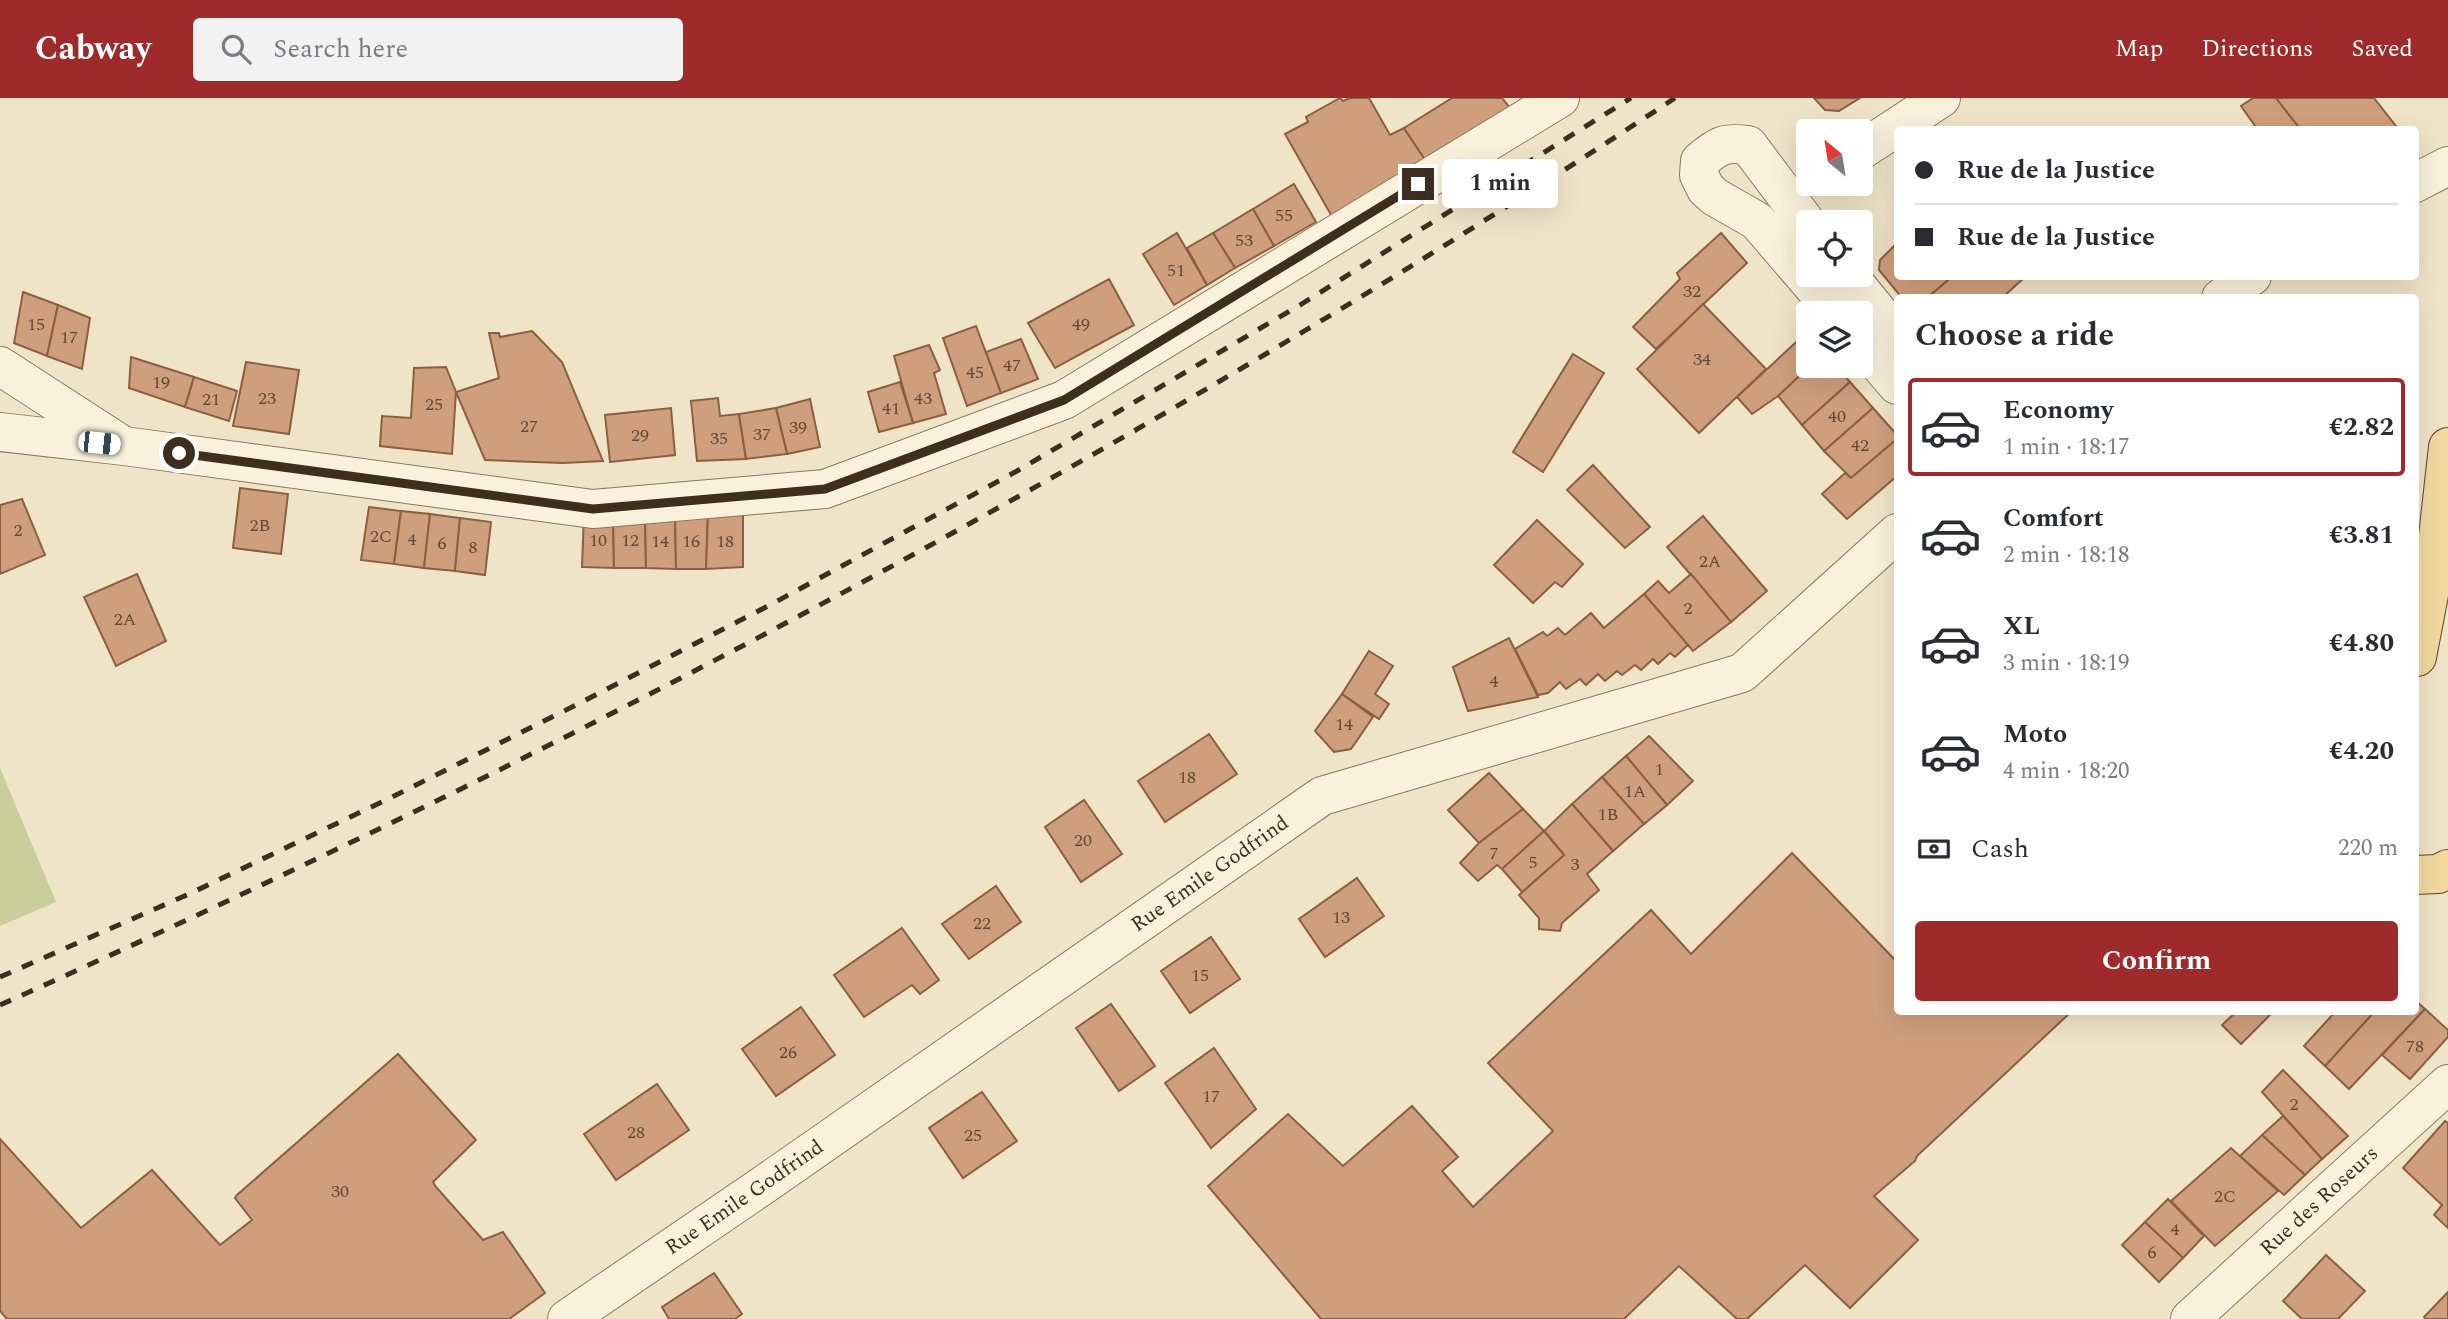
<!DOCTYPE html>
<html lang="en">
<head>
<meta charset="utf-8">
<style>
	:root { --surface:#fff; --page:#f2f2f3; --text:#2b2b33; --muted:#7c7c81; --line:#e1e1e2; --accent:#9e2a2b }
	body { margin:0; font-family:Spectral,serif; background:var(--page); color:var(--text); height:100vh; display:flex; flex-direction:column; font-size:26px; white-space:nowrap }
	* { box-sizing:border-box; margin:0 }
	p { font-size:23px; color:var(--muted) }
	.icon { flex:none; width:38px; height:38px; fill:none; stroke:currentColor; stroke-width:2; stroke-linecap:round; stroke-linejoin:round }
	.map { position:relative; flex:1; overflow:hidden }
	.drawer { position:absolute; left:1894px; top:196px; width:525px; height:721px; display:flex; flex-direction:column; background:var(--surface); border-radius:7px; box-shadow:0 7px 28px #0002 }
	.drawer>* { flex:none }
	.top-card { position:absolute; left:1894px; top:28px; width:525px; height:154px; border-radius:7px; box-shadow:0 7px 28px #0002; display:grid; align-content:center; height:154px; padding:0 21px; background:var(--surface) }
	.needle { width:46px; rotate:330deg }
	.controls { position:absolute; left:1796px; top:21px; display:grid; gap:14px }
	.controls a { display:grid; place-items:center; width:77px; height:77px; border-radius:7px; background:var(--surface); box-shadow:0 7px 28px #0002; font-size:35px }
	.end { position:absolute; width:32px; height:32px; margin:-16px; border:9px solid #3d2e20; background:#fff; box-shadow:0 0 0 4px #fff }
	.from { border-radius:50% }
	.bubble { position:absolute; height:49px; border-radius:7px; background:var(--surface); box-shadow:0 7px 28px #0002; font-size:23px; font-weight:700; line-height:49px; text-align:center }
	.car { position:absolute; width:21px; height:42px; margin:-21px -10px; border-radius:9px; box-shadow:0 0 5px 2px #0007; background:linear-gradient(#fff 24%,#345 0 40%,#fff 0 76%,#345 0 86%,#fff 0) }
	.top-card b { display:flex; align-items:center; gap:24px; height:66px; font-size:26px }
	.top-card b+b { border-top:2px solid var(--line) }
	.top-card i { width:18px; height:18px; background:var(--text) }
	ul { padding:0; list-style:none }
	li { display:flex; align-items:center; gap:21px; height:98px; margin:0 14px 10px; padding:0 7px; border:4px solid transparent; border-radius:7px }
	li div { flex:1 }
	li b { display:block; font-size:26px }
	li em { font-style:normal; font-weight:700 }
	li.on { border-color:var(--accent) }
	li>.icon { width:63px; height:63px; stroke-width:1.5 }
	h2 { padding:0 21px; font-size:32px; line-height:84px }
	.pay { display:flex; align-items:center; gap:18px; height:77px; padding:0 21px; font-size:26px }
	.pay p { margin-inline-start:auto }
	.action { display:flex; gap:14px; margin-top:auto; padding:14px 21px }
	.action a { flex:1; height:80px; border-radius:7px; background:var(--accent); color:#fff; font-size:28px; font-weight:700; line-height:80px; text-align:center }
	header { display:flex; align-items:center; gap:42px; box-sizing:border-box; height:98px; padding:0 35px; background:var(--accent); color:#fff }
	header strong { font-size:33px }
	nav { display:flex; gap:38px; margin-inline-start:auto; font-size:24px }
	.search { width:490px; height:63px; background:var(--page); display:flex; align-items:center; gap:18px; box-sizing:border-box; padding:0 24px; border-radius:7px; color:var(--muted); font-size:26px }
	.map>svg:first-child { display:block }
	.green { fill:#c9cf9b }
	.building { fill:#cf9f7d; stroke:#8d5f41; stroke-width:2 }
	.lines { fill:none; stroke-linecap:round; stroke-linejoin:round }
	.minor-casing { stroke:#8d765c; stroke-width:40 }
	.major-casing { stroke:#5b4430; stroke-width:40 }
	.minor { stroke:#faf1dc; stroke-width:38 }
	.major { stroke:#f3d9a0; stroke-width:38 }
	.rail { stroke:#3d2e20; stroke-width:5; stroke-dasharray:12 12; stroke-linecap:butt }
	.route { stroke:#3d2e20; stroke-width:9 }
	.labels { text-anchor:middle; dominant-baseline:central; stroke-width:7; stroke-linejoin:round; paint-order:stroke }
	.number-label { font-size:18px; fill:#624a37 }
	.street-label { font-size:21px; fill:#3d2e20; stroke:#f7eed8 }
</style>
</head>
<body>
<header>
<strong>Cabway</strong>
<div class="search"><svg class="icon" aria-label="search" viewBox="0 0 24 24"><circle cx="10" cy="10" r="6"/><path d="M15 15l6 6"/></svg>Search here</div>
<nav><a>Map</a><a>Directions</a><a>Saved</a></nav>
</header>
<div class="map">
<svg width="2448" height="1221" viewBox="0 0 2448 1221">
	<rect width="100%" height="100%" fill="#f0e4c8"/>
	<path class="green" d="M0,670l56,134 -56,24z"/>
	<g class="building">
		<path d="M1340,0l3,3 7,-3h19l21,37 14,-7 22,33 -95,54 -46,-81 23,-12 -2,-5z"/>
		<path d="M1452,0h50l8,10 -84,53 -22,-33z"/>
		<path d="M1814,0h46l-21,13 -14,-1z"/>
		<path d="M2253,0h23l25,32h-43l-17,-24z"/>
		<path d="M2276,0h98l25,32h-98z"/>
		<path d="M1294,86l22,38 -42,24 -21,-37z"/>
		<path d="M1253,111l21,37 -39,22 -22,-35z"/>
		<path d="M1177,135l30,52 -33,20 -31,-51z"/>
		<path d="M1213,135l22,35 -28,17 -20,-37z"/>
		<path d="M1721,135l26,30 -91,86 -23,-22 47,-48 -3,-6z"/>
		<path d="M1897,145v33h56l-26,22h-25l-23,-28 1,-10z"/>
		<path d="M1953,178l43,1 30,-1 -24,22h-75z"/>
		<path d="M1109,181l25,46 -79,43 -27,-45z"/>
		<path d="M23,194l35,13 -11,51 -33,-13z"/>
		<path d="M1703,206l63,65 -67,64 -62,-64z"/>
		<path d="M58,207l32,13 -8,51 -35,-13z"/>
		<path d="M976,228l25,67 -34,13 -24,-68z"/>
		<path d="M532,233l30,31 41,99 -40,2 -78,-3 -29,-68 43,-14 -10,-45h10l1,4z"/>
		<path d="M1808,233v35h2l-32,30 -26,18 -15,-17z"/>
		<path d="M1021,241l17,40 -37,14 -15,-41z"/>
		<path d="M929,247l11,25 -6,3 12,41 -33,9 -19,-67z"/>
		<path d="M1573,256l31,19 -61,99 -30,-20z"/>
		<path d="M131,259l63,20 -9,30 -56,-19z"/>
		<path d="M246,264l53,8 -10,64 -56,-8z"/>
		<path d="M1810,268h26l14,16 -48,43 -24,-29z"/>
		<path d="M446,269l10,25 -4,62 -72,-8 2,-30 29,2 3,-50z"/>
		<path d="M194,279l43,14 -8,30 -44,-14z"/>
		<path d="M900,284l13,41 -34,9 -11,-40z"/>
		<path d="M1850,284l23,26 -49,43 -22,-26z"/>
		<path d="M718,300l2,18 19,-2 7,45 -49,2 -6,-60z"/>
		<path d="M810,301l10,48 -33,7 -11,-46z"/>
		<path d="M671,310l4,47 -65,7 -5,-47z"/>
		<path d="M776,310l11,46 -41,5 -7,-45z"/>
		<path d="M1873,310l24,27v4l-46,39 -27,-27z"/>
		<path d="M1897,341v37l-50,43 -25,-25 23,-21 6,5z"/>
		<path d="M1593,367l57,62 -25,21 -58,-58z"/>
		<path d="M240,390l48,6 -7,60 -48,-6z"/>
		<path d="M22,401l23,56 -45,19v-69z"/>
		<path d="M369,409l32,4 -7,53 -33,-4z"/>
		<path d="M401,413l29,3 -6,54 -30,-4z"/>
		<path d="M584,415h29l1,55 -32,-1z"/>
		<path d="M613,415h32l1,55h-32z"/>
		<path d="M645,415h30l1,56 -30,-1z"/>
		<path d="M675,415h33l-2,56h-30z"/>
		<path d="M708,415l35,1v53l-37,2z"/>
		<path d="M430,416l30,4 -5,53 -31,-3z"/>
		<path d="M1703,418l64,75 -36,31 -64,-75z"/>
		<path d="M460,420l31,4 -6,53 -30,-4z"/>
		<path d="M1537,422l46,44 -21,23 -7,-5 -22,21 -39,-38z"/>
		<path d="M137,476l29,67 -50,25 -32,-69z"/>
		<path d="M1691,476l40,48 -38,29 -49,-57 14,-13 11,12z"/>
		<path d="M1644,496l44,51 -13,12 -5,-4 -12,11 -5,-5 -12,11 -6,-5 -13,10 -5,-4 -12,10 -7,-7 -12,11 -6,-6 -14,10 -6,-7 -12,11 -10,2 -23,-46 28,-17 4,4 11,-8 7,7 26,-22 13,15z"/>
		<path d="M1509,540l29,59 -70,14 -15,-44z"/>
		<path d="M1369,553l24,15 -18,28 14,10 -10,15 -37,-25z"/>
		<path d="M1342,596l31,23 -22,32 -17,3 -19,-21z"/>
		<path d="M1209,636l28,40 -72,48 -27,-41z"/>
		<path d="M1649,638l44,45 -26,24 -41,-49z"/>
		<path d="M1626,658l41,49 -23,19 -42,-47z"/>
		<path d="M1489,675l34,36 -44,34 -31,-33z"/>
		<path d="M1602,679l42,47 -31,27 -41,-47z"/>
		<path d="M1084,702l38,54 -41,28 -36,-55z"/>
		<path d="M1572,706l41,47 -26,23 12,16 -37,33 -2,8 -21,-2v-11l-20,-23 45,-40 -20,-24z"/>
		<path d="M1523,711l21,22 -42,38 -5,-4 -19,16 -18,-18 19,-20z"/>
		<path d="M1544,733l20,24 -42,37 -20,-23z"/>
		<path d="M1792,755l105,109v50h174l-154,144 -2,5 -41,35 44,44 -68,68 -45,-43 -58,54h-10l-58,-53 -55,53h-303l-113,-133 80,-72 55,52 69,-60 46,51 -16,14 31,36 80,-76 -65,-68 163,-153 40,44z"/>
		<path d="M1357,780l27,38 -59,41 -26,-38z"/>
		<path d="M996,788l25,36 -52,37 -27,-35z"/>
		<path d="M902,830l37,52 -19,14 -8,-9 -48,32 -30,-42z"/>
		<path d="M1211,839l29,42 -50,34 -29,-42z"/>
		<path d="M2415,902l10,9 -76,80 -24,-23 49,-54h41z"/>
		<path d="M1111,906l44,62 -36,25 -43,-63z"/>
		<path d="M801,909l34,48 -59,41 -34,-47z"/>
		<path d="M2425,911l23,21v7l-38,42 -28,-24z"/>
		<path d="M2236,914h37l-32,32 -19,-19z"/>
		<path d="M2335,914h39l-49,54 -21,-20z"/>
		<path d="M1214,950l42,61 -45,39 -46,-65z"/>
		<path d="M398,956l78,86 -43,42 3,5 47,53 20,-8 42,61 -36,26h-502l-7,-8v-172l81,89 71,-58 68,75 32,-25 -17,-22 2,-3z"/>
		<path d="M2283,972l65,66 -26,23 -60,-67z"/>
		<path d="M657,986l32,46 -73,50 -32,-46z"/>
		<path d="M982,994l35,49 -54,37 -34,-50z"/>
		<path d="M2283,1018l39,43 -17,16 -43,-40z"/>
		<path d="M2445,1023l3,2v105l-14,-13 8,-10 -39,-37z"/>
		<path d="M2262,1037l43,40 -21,20 -44,-39z"/>
		<path d="M2231,1050l47,43 -63,55 -44,-45z"/>
		<path d="M2168,1101l36,37 -21,22 -38,-36z"/>
		<path d="M2145,1124l38,36 -24,24 -37,-37z"/>
		<path d="M2326,1157l39,36 -27,28h-36l-19,-18z"/>
		<path d="M714,1175l28,41 -7,5h-66l-7,-12z"/>
		<path d="M2448,1194v27h-22l-2,-2z"/>
	</g>
	<g class="lines">
		<g class="minor-casing">
			<g id="minor">
				<path d="M1860,53l81,-53"/>
				<path d="M2415,85l33,-17"/>
				<path d="M1808,127l-60,-80c-24,-3 -29,0 -48,16l-1,14 7,14 9,8 42,24 79,92"/>
				<path d="M1848,177l49,60"/>
				<path d="M2221,200l31,-22"/>
				<path d="M1860,244l37,43"/>
				<path d="M0,268l119,77"/>
				<path d="M0,334l124,14 469,63 232,-20 239,-89 496,-302"/>
				<path id="s1" d="M567,1221l195,-133 560,-390 420,-123 155,-140"/>
				<path id="s2" d="M2190,1221l258,-235"/>
			</g>
		</g>
		<g class="major-casing">
			<g id="major">
				<path d="M2417,559l18,-94 13,-116"/>
				<path d="M2415,777l23,-1 10,-5"/>
			</g>
		</g>
		<use href="#minor" class="minor"/>
		<use href="#major" class="major"/>
		<g class="rail">
			<path d="M0,879l189,-83 197,-94 194,-97 190,-98 247,-134 283,-166 331,-207"/>
			<path d="M0,907c580,-259 1144,-557 1675,-907"/>
		</g>
	</g>
	<g class="lines">
		<path class="route" d="M179,355l414,56 232,-20 239,-89 354,-216"/>
	</g>
	<g class="labels">
		<g class="number-label">
			<text x="1284" y="117">55</text>
			<text x="1244" y="142">53</text>
			<text x="1176" y="172">51</text>
			<text x="1692" y="193">32</text>
			<text x="36" y="226">15</text>
			<text x="1081" y="226">49</text>
			<text x="69" y="239">17</text>
			<text x="1702" y="261">34</text>
			<text x="1012" y="267">47</text>
			<text x="975" y="274">45</text>
			<text x="161" y="284">19</text>
			<text x="267" y="300">23</text>
			<text x="923" y="300">43</text>
			<text x="211" y="301">21</text>
			<text x="434" y="306">25</text>
			<text x="891" y="310">41</text>
			<text x="1837" y="318">40</text>
			<text x="529" y="328">27</text>
			<text x="798" y="329">39</text>
			<text x="762" y="336">37</text>
			<text x="640" y="337">29</text>
			<text x="719" y="340">35</text>
			<text x="1860" y="347">42</text>
			<text x="260" y="427">2B</text>
			<text x="18" y="432">2</text>
			<text x="381" y="438">2C</text>
			<text x="412" y="441">4</text>
			<text x="598" y="442">10</text>
			<text x="630" y="442">12</text>
			<text x="660" y="443">14</text>
			<text x="691" y="443">16</text>
			<text x="725" y="443">18</text>
			<text x="442" y="445">6</text>
			<text x="473" y="449">8</text>
			<text x="1710" y="463">2A</text>
			<text x="1688" y="510">2</text>
			<text x="125" y="521">2A</text>
			<text x="1494" y="583">4</text>
			<text x="1344" y="626">14</text>
			<text x="1659" y="671">1</text>
			<text x="1187" y="679">18</text>
			<text x="1635" y="693">1A</text>
			<text x="1608" y="716">1B</text>
			<text x="1083" y="742">20</text>
			<text x="1494" y="755">7</text>
			<text x="1533" y="764">5</text>
			<text x="1575" y="766">3</text>
			<text x="1341" y="819">13</text>
			<text x="982" y="825">22</text>
			<text x="1200" y="877">15</text>
			<text x="2415" y="948">78</text>
			<text x="788" y="954">26</text>
			<text x="1211" y="998">17</text>
			<text x="2294" y="1006">2</text>
			<text x="636" y="1034">28</text>
			<text x="973" y="1037">25</text>
			<text x="340" y="1093">30</text>
			<text x="2225" y="1098">2C</text>
			<text x="2175" y="1131">4</text>
			<text x="2152" y="1154">6</text>
		</g>
		<g class="street-label">
			<text stroke="none"><textPath href="#s1" startOffset="782">Rue Emile Godfrind</textPath></text>
			<text stroke="none"><textPath href="#s1" startOffset="215">Rue Emile Godfrind</textPath></text>
			<text stroke="none"><textPath href="#s2" startOffset="175">Rue des Roseurs</textPath></text>
		</g>
	</g>
</svg>
<div class="controls">
<a><svg class="needle" viewBox="-14 -14 28 28"><path d="M0-13l5 13h-10z" fill="#e53935"/><path d="M0 13l5-13h-10z" fill="#7c7c81"/></svg></a>
<a><svg class="icon" aria-label="locate" viewBox="0 0 24 24"><circle cx="12" cy="12" r="6"/><path d="M12 2v4M12 18v4M2 12h4M18 12h4"/></svg></a>
<a><svg class="icon" aria-label="layers" viewBox="0 0 24 24"><path d="M12 4l9 5-9 5-9-5zM3 14l9 5 9-5"/></svg></a>
</div>
<i class="end from" style="left:179px;top:355px"></i>
<i class="end" style="left:1418px;top:86px"></i>
<div class="bubble" style="left:1442px;top:61px;width:116px">1 min</div>
<i class="car" style="left:99px;top:345px;rotate:96deg"></i>
<div class="top-card">
<b><i class="from"></i>Rue de la Justice</b>
<b><i></i>Rue de la Justice</b>
</div>
<section class="drawer">
<h2>Choose a ride</h2>
<ul>
<li class="on"><svg class="icon" aria-label="car" viewBox="0 0 24 24"><path d="M5 17H2v-5l4-1 3-4h7l3 4 3 1v5h-3M9 17h6M6 11h13"/><circle cx="7" cy="17" r="2"/><circle cx="17" cy="17" r="2"/></svg><div><b>Economy</b><p>1 min · 18:17</p></div><em>€2.82</em></li>
<li><svg class="icon" aria-label="car" viewBox="0 0 24 24"><path d="M5 17H2v-5l4-1 3-4h7l3 4 3 1v5h-3M9 17h6M6 11h13"/><circle cx="7" cy="17" r="2"/><circle cx="17" cy="17" r="2"/></svg><div><b>Comfort</b><p>2 min · 18:18</p></div><em>€3.81</em></li>
<li><svg class="icon" aria-label="car" viewBox="0 0 24 24"><path d="M5 17H2v-5l4-1 3-4h7l3 4 3 1v5h-3M9 17h6M6 11h13"/><circle cx="7" cy="17" r="2"/><circle cx="17" cy="17" r="2"/></svg><div><b>XL</b><p>3 min · 18:19</p></div><em>€4.80</em></li>
<li><svg class="icon" aria-label="car" viewBox="0 0 24 24"><path d="M5 17H2v-5l4-1 3-4h7l3 4 3 1v5h-3M9 17h6M6 11h13"/><circle cx="7" cy="17" r="2"/><circle cx="17" cy="17" r="2"/></svg><div><b>Moto</b><p>4 min · 18:20</p></div><em>€4.20</em></li>
</ul>
<div class="pay"><svg class="icon" aria-label="cash" viewBox="0 0 24 24"><path d="M3 7h18v10H3z"/><circle cx="12" cy="12" r="2"/></svg>Cash<p>220 m</p></div>
<div class="action"><a>Confirm</a></div>
</section>
</div>
</body>
</html>
